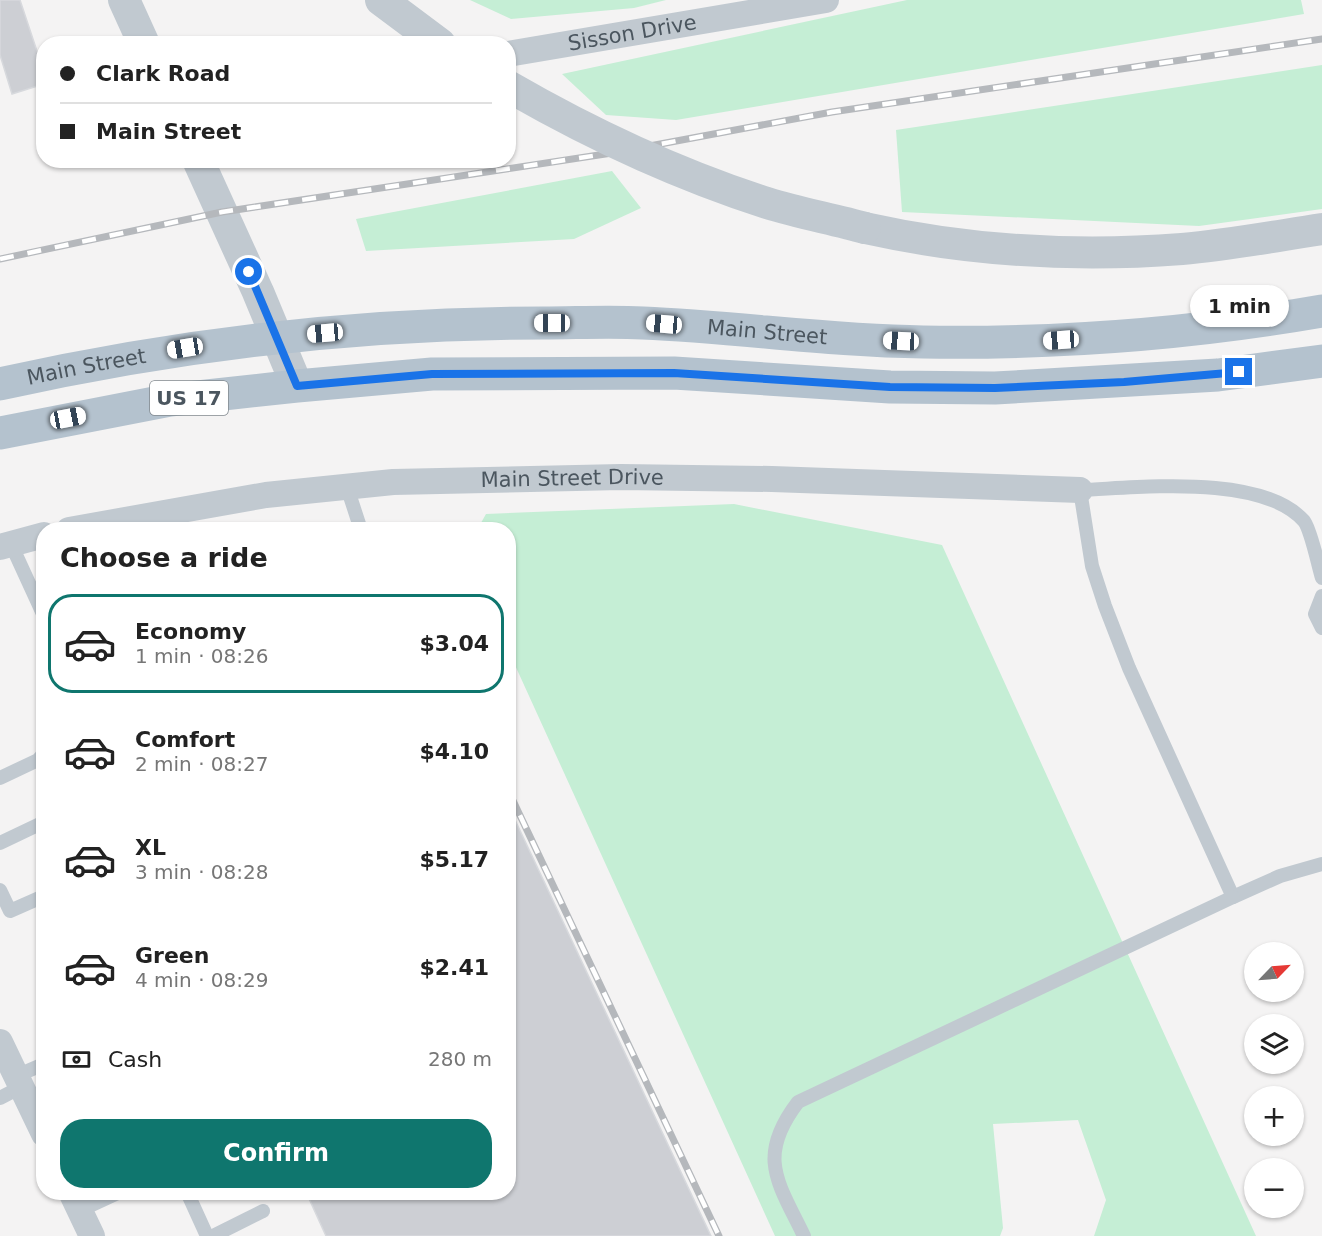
<!DOCTYPE html>
<html lang="en">
<head>
<meta charset="utf-8">
<style>
	:root { --surface:#fff; --page:#f2f2f2; --text:#222; --muted:#767676; --line:#e0e0e0; --accent:#0f766e }
	body { margin:0; font-family:"DejaVu Sans",sans-serif; background:var(--page); color:var(--text); height:100vh; display:flex; flex-direction:column; font-size:22px; white-space:nowrap }
	* { box-sizing:border-box; margin:0 }
	p { font-size:20px; color:var(--muted) }
	.icon { flex:none; width:33px; height:33px; fill:none; stroke:currentColor; stroke-width:2; stroke-linecap:round; stroke-linejoin:round }
	.map { position:relative; flex:1; overflow:hidden }
	.side { position:absolute; left:36px; top:522px; width:480px; height:678px; display:flex; flex-direction:column; background:var(--surface); border-radius:24px; box-shadow:0 2px 4px #0004 }
	.side>* { flex:none }
	.top-card { position:absolute; left:36px; top:36px; width:480px; height:132px; border-radius:24px; box-shadow:0 2px 4px #0004; display:grid; align-content:center; height:132px; padding:0 24px; background:var(--surface) }
	.needle { width:39px; rotate:65deg }
	.controls { position:absolute; left:1244px; top:942px; display:grid; gap:12px }
	.controls a { display:grid; place-items:center; width:60px; height:60px; border-radius:50%; background:var(--surface); box-shadow:0 2px 4px #0004; font-size:30px }
	.end { position:absolute; width:27px; height:27px; margin:-14px; border:8px solid #1a73e8; background:#fff; box-shadow:0 0 0 3px #fff }
	.from { border-radius:50% }
	.bubble { position:absolute; height:42px; border-radius:21px; background:var(--surface); box-shadow:0 2px 4px #0004; font-size:20px; font-weight:700; line-height:42px; text-align:center }
	.car { position:absolute; width:18px; height:36px; margin:-18px -9px; border-radius:8px; box-shadow:0 0 4px 2px #0007; background:linear-gradient(#fff 24%,#345 0 40%,#fff 0 76%,#345 0 86%,#fff 0) }
	.top-card b { display:flex; align-items:center; gap:21px; height:57px; font-size:22px }
	.top-card b+b { border-top:2px solid var(--line) }
	.top-card i { width:15px; height:15px; background:var(--text) }
	ul { padding:0; list-style:none }
	li { display:flex; align-items:center; gap:18px; height:99px; margin:0 12px 9px; padding:0 12px; border:3px solid transparent; border-radius:24px }
	li div { flex:1 }
	li b { display:block; font-size:22px }
	li em { font-style:normal; font-weight:700 }
	li.on { border-color:var(--accent) }
	li>.icon { width:54px; height:54px; stroke-width:1.5 }
	h2 { padding:0 24px; font-size:27px; line-height:72px }
	.pay { display:flex; align-items:center; gap:15px; height:66px; padding:0 24px; font-size:22px }
	.pay p { margin-inline-start:auto }
	.primary-button { display:flex; gap:12px; margin-top:auto; padding:12px 24px }
	.primary-button a { flex:1; height:69px; border-radius:24px; background:var(--accent); color:#fff; font-size:24px; font-weight:700; line-height:69px; text-align:center }
	.map>svg:first-child { display:block }
	.green { fill:#c5eed5 }
	.building { fill:#cdcfd4; stroke:#d7d9dd; stroke-width:1.5 }
	.lines { fill:none; stroke-linecap:round; stroke-linejoin:round }
	.service { stroke:#c1c9d0; stroke-width:14 }
	.minor { stroke:#c1c9d0; stroke-width:26 }
	.tertiary { stroke:#c1c9d0; stroke-width:32 }
	.primary { stroke:#b4c2ce; stroke-width:33 }
	.rail-casing { stroke:#b5b8bc; stroke-width:7 }
	.rail { stroke:#fff; stroke-width:4.5; stroke-dasharray:14; stroke-linecap:butt }
	.tertiary-bridge { stroke:#c1c9d0; stroke-width:32 }
	.route { stroke:#1a73e8; stroke-width:8 }
	.labels { text-anchor:middle; dominant-baseline:central; stroke-width:4.5; stroke-linejoin:round; paint-order:stroke }
	.shield { fill:#fff; stroke:#81898f; stroke-width:1.5 }
	.shield-label { font-size:20px; font-weight:bold; fill:#4b565f }
	.street-label { font-size:21px; fill:#4b565f; stroke:#fff }
</style>
</head>
<body>
<div class="map">
<svg width="1322" height="1236" viewBox="0 0 1322 1236">
	<rect width="100%" height="100%" fill="#f4f3f3"/>
	<g class="green">
		<path d="M470,0h196l-32,8 -123,11z"/>
		<path d="M907,0h394l3,14 -628,106 -70,-5 -44,-41z"/>
		<path d="M1322,65v144l-123,17 -297,-14 -6,-82z"/>
		<path d="M612,171l29,37 -67,31 -208,12 -10,-32z"/>
		<path d="M734,504l208,41 314,691h-162l12,-36 -28,-80 -85,4 10,104 -3,8h-225l-266,-584 -1,-122h-31l9,-16z"/>
	</g>
	<g class="building">
		<path d="M0,0h20l24,72v12l-32,10 -12,-39z"/>
		<path d="M508,805l203,431h-385l-20,-44h202z"/>
	</g>
	<g class="lines">
		<g class="service">
			<path d="M347,487l14,43"/>
			<path d="M11,544l33,72"/>
			<path d="M1322,578c-4,-13 -11,-48 -18,-57 -43,-48 -166,-33 -224,-31l12,76 13,40 24,62 104,229 47,-21 42,-12"/>
			<path d="M1322,596l-7,18 7,14"/>
			<path d="M0,778l38,-18 6,-7"/>
			<path d="M0,843l44,-21"/>
			<path d="M0,890l10,21 34,-15"/>
			<path d="M16,1076l28,-12"/>
			<path d="M0,1098l21,-11"/>
			<path d="M187,1192l20,44"/>
			<path d="M79,1211l41,-19"/>
			<path d="M213,1236l50,-25"/>
			<path d="M804,1236c-26,-54 -48,-79 -6,-134l435,-205"/>
		</g>
		<g class="minor">
			<path id="s1" d="M508,54l318,-54"/>
			<path id="s2" d="M69,530l197,-35 127,-13 228,-5 151,2 308,11"/>
			<path d="M0,547l44,-12"/>
			<path d="M0,1042l44,92"/>
			<path d="M71,1192l21,44"/>
		</g>
		<g class="tertiary">
			<path d="M124,0l20,44"/>
			<path d="M381,0l59,44"/>
			<path d="M198,160l60,132 39,94"/>
			<path d="M865,228c103,23 212,29 317,21 47,-4 94,-13 140,-20"/>
		</g>
		<g class="primary">
			<path id="s3" d="M0,384c179,-40 360,-61 543,-61 33,0 67,-2 100,0 94,4 187,18 280,19 134,2 267,-8 399,-31"/>
			<path d="M0,433l170,-33 127,-14 135,-12 242,-1 216,14 105,1 223,-13 104,-14"/>
		</g>
		<g class="rail-casing">
			<g id="rail">
				<path d="M0,259l222,-47 390,-59 220,-41 490,-73"/>
				<path d="M508,790l211,446"/>
			</g>
		</g>
		<use href="#rail" class="rail"/>
		<path class="tertiary-bridge" d="M508,86c83,48 169,88 259,117 32,10 66,16 98,25"/>
	</g>
	<g class="lines">
		<path class="route" d="M249,272l48,114 135,-12 242,-1 216,14 105,1 129,-6 115,-10"/>
	</g>
	<g class="labels">
		<rect class="shield" x="150" y="381" width="78" height="34" rx="4.5"/>
		<g class="shield-label">
			<text x="189" y="398">US 17</text>
		</g>
		<g class="street-label">
			<text stroke="none"><textPath href="#s1" startOffset="126">Sisson Drive</textPath></text>
			<text stroke="none"><textPath href="#s3" startOffset="772">Main Street</textPath></text>
			<text stroke="none"><textPath href="#s3" startOffset="88">Main Street</textPath></text>
			<text stroke="none"><textPath href="#s2" startOffset="507">Main Street Drive</textPath></text>
		</g>
	</g>
</svg>
<div class="controls">
<a><svg class="needle" viewBox="-14 -14 28 28"><path d="M0-13l5 13h-10z" fill="#e53935"/><path d="M0 13l5-13h-10z" fill="#767676"/></svg></a>
<a><svg class="icon" aria-label="layers" viewBox="0 0 24 24"><path d="M12 4l9 5-9 5-9-5zM3 14l9 5 9-5"/></svg></a>
<a>+</a>
<a>−</a>
</div>
<i class="end from" style="left:249px;top:272px"></i>
<i class="end" style="left:1239px;top:372px"></i>
<div class="bubble" style="left:1190px;top:285px;width:99px">1 min</div>
<i class="car" style="left:552px;top:323px;rotate:270deg"></i>
<i class="car" style="left:664px;top:324px;rotate:275deg"></i>
<i class="car" style="left:325px;top:333px;rotate:265deg"></i>
<i class="car" style="left:1061px;top:340px;rotate:266deg"></i>
<i class="car" style="left:901px;top:341px;rotate:273deg"></i>
<i class="car" style="left:185px;top:348px;rotate:261deg"></i>
<i class="car" style="left:68px;top:418px;rotate:79deg"></i>
<div class="top-card">
<b><i class="from"></i>Clark Road</b>
<b><i></i>Main Street</b>
</div>
<section class="side">
<h2>Choose a ride</h2>
<ul>
<li class="on"><svg class="icon" aria-label="car" viewBox="0 0 24 24"><path d="M5 17H2v-5l4-1 3-4h7l3 4 3 1v5h-3M9 17h6M6 11h13"/><circle cx="7" cy="17" r="2"/><circle cx="17" cy="17" r="2"/></svg><div><b>Economy</b><p>1 min · 08:26</p></div><em>$3.04</em></li>
<li><svg class="icon" aria-label="car" viewBox="0 0 24 24"><path d="M5 17H2v-5l4-1 3-4h7l3 4 3 1v5h-3M9 17h6M6 11h13"/><circle cx="7" cy="17" r="2"/><circle cx="17" cy="17" r="2"/></svg><div><b>Comfort</b><p>2 min · 08:27</p></div><em>$4.10</em></li>
<li><svg class="icon" aria-label="car" viewBox="0 0 24 24"><path d="M5 17H2v-5l4-1 3-4h7l3 4 3 1v5h-3M9 17h6M6 11h13"/><circle cx="7" cy="17" r="2"/><circle cx="17" cy="17" r="2"/></svg><div><b>XL</b><p>3 min · 08:28</p></div><em>$5.17</em></li>
<li><svg class="icon" aria-label="car" viewBox="0 0 24 24"><path d="M5 17H2v-5l4-1 3-4h7l3 4 3 1v5h-3M9 17h6M6 11h13"/><circle cx="7" cy="17" r="2"/><circle cx="17" cy="17" r="2"/></svg><div><b>Green</b><p>4 min · 08:29</p></div><em>$2.41</em></li>
</ul>
<div class="pay"><svg class="icon" aria-label="cash" viewBox="0 0 24 24"><path d="M3 7h18v10H3z"/><circle cx="12" cy="12" r="2"/></svg>Cash<p>280 m</p></div>
<div class="primary-button"><a>Confirm</a></div>
</section>
</div>
</body>
</html>
